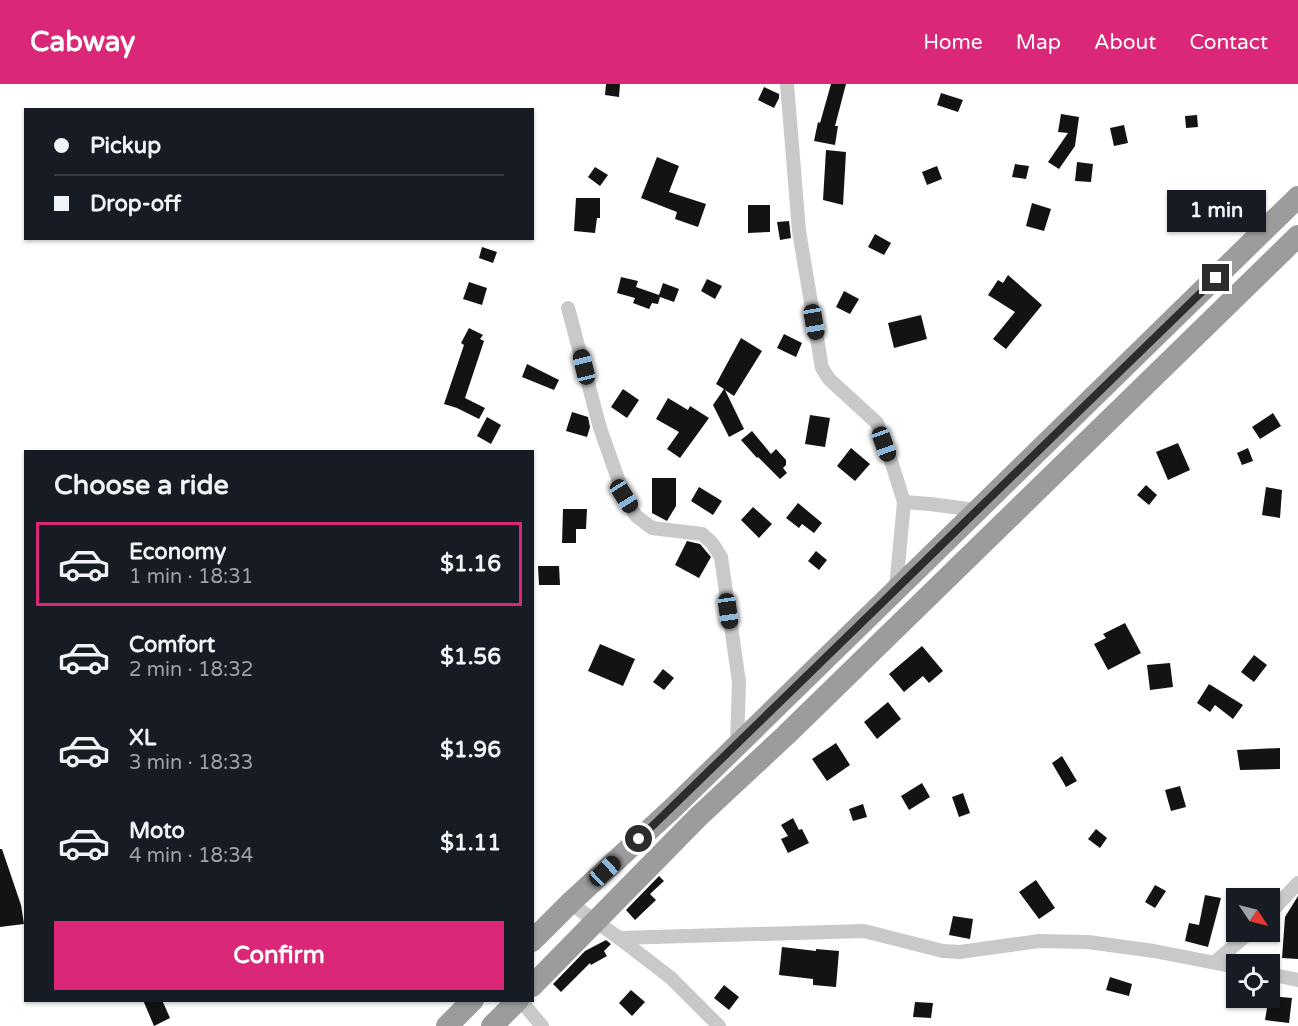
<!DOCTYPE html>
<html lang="en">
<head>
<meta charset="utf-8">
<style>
	:root { --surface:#171b24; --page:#242831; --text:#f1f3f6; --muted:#9ea1a6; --line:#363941; --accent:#db2777 }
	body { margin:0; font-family:"Varela Round",sans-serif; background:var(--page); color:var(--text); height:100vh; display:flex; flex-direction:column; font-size:22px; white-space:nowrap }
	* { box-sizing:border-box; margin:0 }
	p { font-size:20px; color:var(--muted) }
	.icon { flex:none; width:33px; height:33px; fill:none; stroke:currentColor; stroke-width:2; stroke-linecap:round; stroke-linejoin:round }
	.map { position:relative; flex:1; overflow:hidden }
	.sheet { position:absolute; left:24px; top:366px; width:510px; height:552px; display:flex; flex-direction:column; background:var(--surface); border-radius:0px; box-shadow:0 2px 4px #0004 }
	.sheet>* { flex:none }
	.hud { position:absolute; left:24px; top:24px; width:510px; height:132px; border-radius:0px; box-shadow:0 2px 4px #0004; display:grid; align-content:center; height:132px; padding:0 30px; background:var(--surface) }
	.needle { width:39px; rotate:125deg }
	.buttons { position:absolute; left:1226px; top:804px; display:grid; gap:12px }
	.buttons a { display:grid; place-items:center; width:54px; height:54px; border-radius:0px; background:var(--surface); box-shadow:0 2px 4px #0004; font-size:30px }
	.end { position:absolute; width:27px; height:27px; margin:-14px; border:8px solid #2c2c2c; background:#fff; box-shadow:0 0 0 3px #fff }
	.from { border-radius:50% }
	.bubble { position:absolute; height:42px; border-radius:0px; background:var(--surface); box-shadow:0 2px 4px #0004; font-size:20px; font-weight:700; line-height:42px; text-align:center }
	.car { position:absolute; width:18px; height:36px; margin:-18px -9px; border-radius:8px; box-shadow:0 0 4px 2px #0007; background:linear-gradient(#222 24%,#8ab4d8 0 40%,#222 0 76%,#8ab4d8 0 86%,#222 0) }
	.hud b { display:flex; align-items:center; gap:21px; height:57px; font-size:22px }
	.hud b+b { border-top:2px solid var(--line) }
	.hud i { width:15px; height:15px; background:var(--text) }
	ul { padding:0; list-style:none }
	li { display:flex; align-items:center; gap:18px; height:84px; margin:0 12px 9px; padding:0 18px; border:3px solid transparent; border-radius:0px }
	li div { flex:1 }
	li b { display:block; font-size:22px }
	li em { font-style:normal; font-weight:700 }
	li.on { border-color:var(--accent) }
	li>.icon { width:54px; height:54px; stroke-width:1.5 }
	h2 { padding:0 30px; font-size:27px; line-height:72px }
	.button { display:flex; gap:12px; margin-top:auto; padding:12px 30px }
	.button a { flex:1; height:69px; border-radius:0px; background:var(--accent); color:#fff; font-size:24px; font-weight:700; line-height:69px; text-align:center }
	header { display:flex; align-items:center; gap:36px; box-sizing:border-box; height:84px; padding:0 30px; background:var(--accent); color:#fff }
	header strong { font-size:28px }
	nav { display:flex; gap:33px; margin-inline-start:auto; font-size:21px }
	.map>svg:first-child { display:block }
	.building { fill:#131313 }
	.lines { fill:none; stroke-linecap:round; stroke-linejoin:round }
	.minor { stroke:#c9c9c9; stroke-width:14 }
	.trunk { stroke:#9c9c9c; stroke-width:22 }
	.route { stroke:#2c2c2c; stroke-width:8 }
</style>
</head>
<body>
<header>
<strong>Cabway</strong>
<nav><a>Home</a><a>Map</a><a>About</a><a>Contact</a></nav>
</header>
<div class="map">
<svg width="1298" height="942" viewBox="0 0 1298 942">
	<rect width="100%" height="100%" fill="#fff"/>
	<g class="building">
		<path d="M606,0h14l-1,13 -14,-2z"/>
		<path d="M831,0h15l-11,42h3l-3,19 -21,-4 4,-19 2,1z"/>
		<path d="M764,3l15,7v4l-5,10 -16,-8z"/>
		<path d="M941,9l22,7 -5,12 -21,-7z"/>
		<path d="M1061,30l18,3 -4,29 -16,23 -11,-7 20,-29 -10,-1z"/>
		<path d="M1197,31l1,12 -12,1 -1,-12z"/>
		<path d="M1124,41l4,18 -14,3 -4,-18z"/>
		<path d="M826,66l20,2 -3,53 -20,-5z"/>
		<path d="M657,73l22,9 -10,26 37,12 -8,23 -23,-8 2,-7 -36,-14z"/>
		<path d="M1077,78l16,2 -2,18 -16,-1z"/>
		<path d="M1015,80l14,2 -3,13 -14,-2z"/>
		<path d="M937,82l5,13 -15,6 -5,-13z"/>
		<path d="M595,83l13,8 -8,11 -12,-9z"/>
		<path d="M576,114h24v20h-3l-2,15 -21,-2z"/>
		<path d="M1032,119l19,6 -7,22 -18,-5z"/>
		<path d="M748,121h22v27l-22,1z"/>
		<path d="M789,137l2,17 -11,2 -3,-18z"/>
		<path d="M875,150l16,9 -7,12 -16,-8z"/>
		<path d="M482,163l15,5 -4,11 -14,-5z"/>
		<path d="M1008,191l34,30 -36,44 -13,-10 22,-27 -27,-17 10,-15 5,3z"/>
		<path d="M621,193l17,4 -2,6 23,8 4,-12 16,6 -5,13 -14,-5 -2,7 -6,-1 -3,6 -16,-6 2,-5 -18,-5z"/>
		<path d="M707,195l15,7 -7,13 -14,-8z"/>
		<path d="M469,198l18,6 -5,17 -19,-6z"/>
		<path d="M844,207l15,8 -9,15 -14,-7z"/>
		<path d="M921,231l6,24 -33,9 -6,-25z"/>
		<path d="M469,244l14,7 -3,4 4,2 -19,57 20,10 -6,11 -22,-11 -13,-4 20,-59 -3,-2z"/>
		<path d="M784,250l18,9 -6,14 -19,-9z"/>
		<path d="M741,254l21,13 -28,45 -9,-6 19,39 -15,8 -16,-32 11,-16 -8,-5z"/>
		<path d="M527,280l32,16 -5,10 -32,-13z"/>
		<path d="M623,305l16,11 -12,18 -16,-11z"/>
		<path d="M668,314l20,12 2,-4 19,12 -29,40 -13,-9 12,-17 -23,-13z"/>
		<path d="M572,328l16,5 2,10 -3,10 -21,-6z"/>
		<path d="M1273,329l8,13 -21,13 -8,-12z"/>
		<path d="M810,331l20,3 -5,29 -20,-3z"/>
		<path d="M487,333l14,8 -10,19 -14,-8z"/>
		<path d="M752,347l19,23 5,-5 10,11v5l-3,3 4,5 -7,6 -22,-22 -1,1 -16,-18z"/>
		<path d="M1178,359l12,27 -22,10 -12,-28z"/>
		<path d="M851,364l19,16 -15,17 -18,-15z"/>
		<path d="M1248,364l5,13 -11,4 -5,-12z"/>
		<path d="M652,394h24v28l-9,15 -15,-8z"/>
		<path d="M1146,401l11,10 -8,10 -12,-10z"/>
		<path d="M699,403l23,14 -9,14 -22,-14z"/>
		<path d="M1266,403l16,3 -2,28 -18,-3z"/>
		<path d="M798,419l24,20 -8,10 -12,-9 -3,4 -13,-10z"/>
		<path d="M753,423l19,17 -13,14 -18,-18z"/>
		<path d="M563,425h24l-1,20h-10v14h-14z"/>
		<path d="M687,457l13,3 11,13 -12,21 -24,-13z"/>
		<path d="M816,467l11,9 -8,10 -11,-9z"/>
		<path d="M538,482h21l1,19h-21z"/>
		<path d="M1125,539l16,30 -33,17 -14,-26 12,-6 -3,-4z"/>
		<path d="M600,560l35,15 -12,27 -35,-15z"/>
		<path d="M922,562l21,25 -14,12 -6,-7 -19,16 -15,-18z"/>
		<path d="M1254,571l13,10 -13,17 -13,-10z"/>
		<path d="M1170,579l3,24 -23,3 -3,-25z"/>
		<path d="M663,585l11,9 -10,12 -11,-8z"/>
		<path d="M1209,600l34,21 -10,14 -18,-14 -5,7 -13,-9z"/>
		<path d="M888,618l13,17 -24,20 -13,-17z"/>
		<path d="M836,659l14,22 -23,16 -15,-22z"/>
		<path d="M1280,664v21l-40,1 -3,-20z"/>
		<path d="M1062,672l15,25 -11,6 -14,-24z"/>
		<path d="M922,699l8,14 -21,13 -8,-14z"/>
		<path d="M1180,702l6,21 -15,4 -6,-21z"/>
		<path d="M963,709l7,20 -11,4 -7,-20z"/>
		<path d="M863,720l4,13 -14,4 -4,-12z"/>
		<path d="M793,734l6,12 3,-1 7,14 -21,10 -7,-14 7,-3 -7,-11z"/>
		<path d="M1096,745l11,9 -7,10 -12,-9z"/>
		<path d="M0,765h2l19,56 3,19 -24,3z"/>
		<path d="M659,792l5,5 -14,13 6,6 -21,20 -9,-10z"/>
		<path d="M1036,796l19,28 -16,11 -20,-27z"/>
		<path d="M1155,801l11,6 -11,17 -10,-6z"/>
		<path d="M1205,811l16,3 -13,49 -23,-6 4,-18 10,2z"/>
		<path d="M1298,812v63l-16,-1 3,-41z"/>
		<path d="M953,832l20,3 -3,20 -21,-4z"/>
		<path d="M606,856l5,4 -7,7 3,5 -16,9 -1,-2 -29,29 -8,-8 32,-33z"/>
		<path d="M782,863l34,4v-2l23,2 -3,36 -23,-2v-6l-34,-4z"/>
		<path d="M1110,893l22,7 -3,12 -23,-6z"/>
		<path d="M724,901l15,12 -10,13 -15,-12z"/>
		<path d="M631,906l14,12 -13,14 -13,-13z"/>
		<path d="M1269,912l23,2 -3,25 -24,-3z"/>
		<path d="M143,916h19l8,18 -16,8z"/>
		<path d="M915,918l18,1 -2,15 -18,-1z"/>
	</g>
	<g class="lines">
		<g class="minor">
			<path d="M787,0l12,147 23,137 7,11 48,44 15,41 12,38 -8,86"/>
			<path d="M568,224l32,120 24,68 12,20 16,12 50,6 10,9 9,14 18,125 -2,61"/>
			<path d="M904,418l26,2 46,6"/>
			<path d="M570,819l49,35 245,-7 79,20 17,1 79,-11 49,1 66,9 82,16"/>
			<path d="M1269,830l29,-31"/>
			<path d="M619,854l52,40 48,48"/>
			<path d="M1215,878l35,-30"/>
			<path d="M1269,890l29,6"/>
			<path d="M520,916l22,26"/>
		</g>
		<g class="trunk">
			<path d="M532,857l38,-38 104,-96 624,-610"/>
			<path d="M532,902l166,-169 88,-82 512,-499"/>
			<path d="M447,942l26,-26"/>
			<path d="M492,942l26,-26"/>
		</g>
	</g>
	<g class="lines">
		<path class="route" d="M639,755l577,-561"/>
	</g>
</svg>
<div class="buttons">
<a><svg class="needle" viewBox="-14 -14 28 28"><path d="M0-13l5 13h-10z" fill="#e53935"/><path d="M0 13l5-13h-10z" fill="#9ea1a6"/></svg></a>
<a><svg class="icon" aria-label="locate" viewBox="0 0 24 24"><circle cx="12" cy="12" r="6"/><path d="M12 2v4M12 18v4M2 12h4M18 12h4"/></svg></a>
</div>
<i class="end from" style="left:639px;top:755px"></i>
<i class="end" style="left:1216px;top:194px"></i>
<div class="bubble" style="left:1167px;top:106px;width:99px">1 min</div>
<i class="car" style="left:814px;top:238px;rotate:170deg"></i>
<i class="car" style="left:584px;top:283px;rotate:346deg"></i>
<i class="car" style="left:884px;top:360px;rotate:160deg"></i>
<i class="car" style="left:624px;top:412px;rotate:148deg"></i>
<i class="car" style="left:728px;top:527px;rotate:172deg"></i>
<i class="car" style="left:605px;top:787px;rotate:47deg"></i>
<div class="hud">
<b><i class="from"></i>Pickup</b>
<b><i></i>Drop-off</b>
</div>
<section class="sheet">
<h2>Choose a ride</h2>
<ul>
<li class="on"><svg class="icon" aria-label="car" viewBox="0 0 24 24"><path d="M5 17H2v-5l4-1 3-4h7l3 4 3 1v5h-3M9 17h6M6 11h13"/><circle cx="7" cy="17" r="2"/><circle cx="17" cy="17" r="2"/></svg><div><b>Economy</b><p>1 min · 18:31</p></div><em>$1.16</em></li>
<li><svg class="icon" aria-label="car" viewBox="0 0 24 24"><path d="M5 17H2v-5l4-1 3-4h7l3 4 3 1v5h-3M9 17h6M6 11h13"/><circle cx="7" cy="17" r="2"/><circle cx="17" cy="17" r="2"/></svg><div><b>Comfort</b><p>2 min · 18:32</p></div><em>$1.56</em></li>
<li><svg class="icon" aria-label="car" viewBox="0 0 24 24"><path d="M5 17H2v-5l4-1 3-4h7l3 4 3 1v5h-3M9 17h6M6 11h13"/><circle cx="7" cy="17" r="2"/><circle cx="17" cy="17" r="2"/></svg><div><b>XL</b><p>3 min · 18:33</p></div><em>$1.96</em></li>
<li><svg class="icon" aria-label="car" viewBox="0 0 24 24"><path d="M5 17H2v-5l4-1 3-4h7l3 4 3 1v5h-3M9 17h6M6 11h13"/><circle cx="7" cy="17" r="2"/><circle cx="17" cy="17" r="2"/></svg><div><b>Moto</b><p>4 min · 18:34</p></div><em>$1.11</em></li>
</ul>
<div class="button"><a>Confirm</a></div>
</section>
</div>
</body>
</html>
